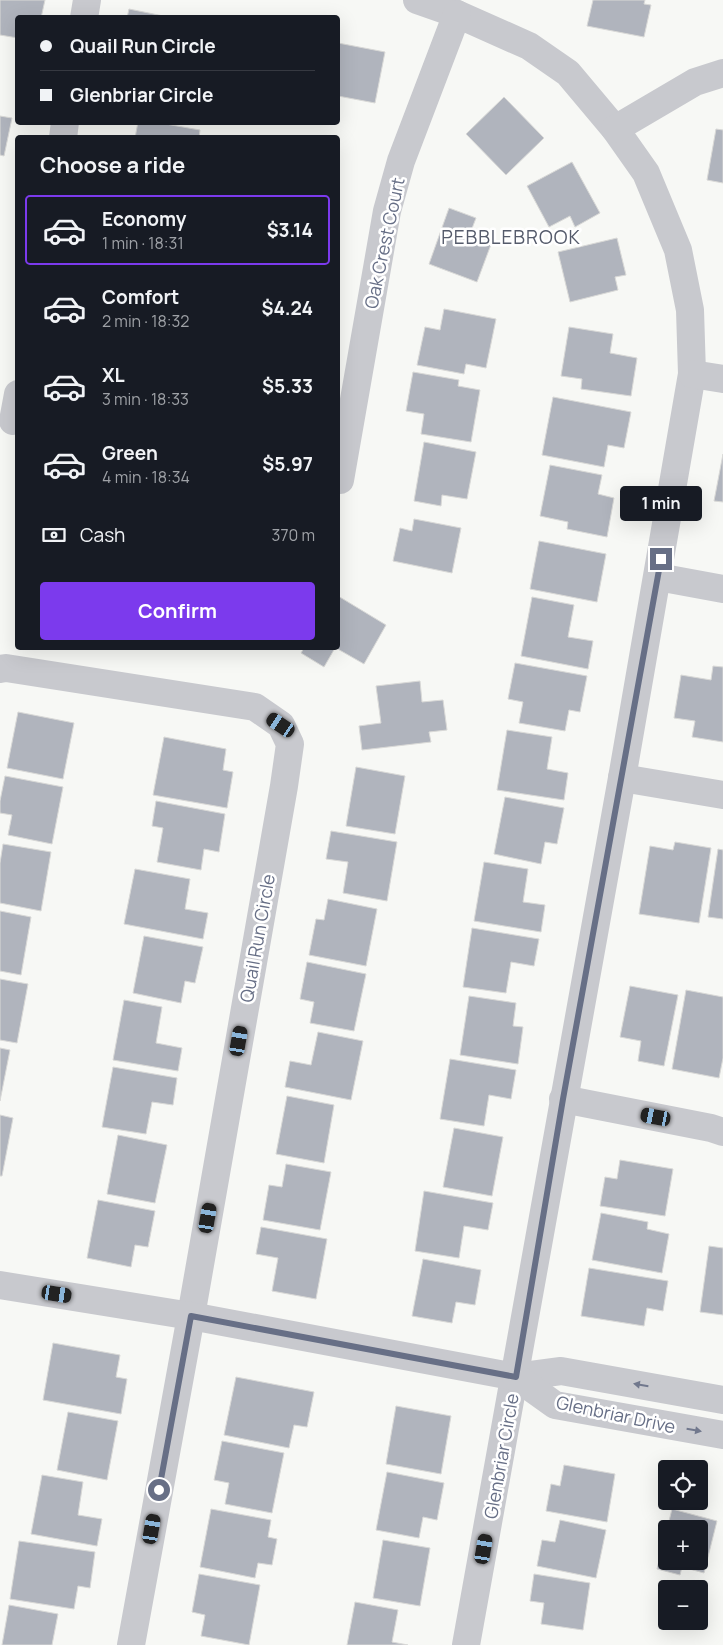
<!DOCTYPE html>
<html lang="en">
<head>
<meta charset="utf-8">
<style>
	:root { --surface:#171b24; --page:#20242c; --text:#f1f3f6; --muted:#9ea1a6; --line:#363941; --accent:#7c3aed }
	body { margin:0; font-family:Manrope,sans-serif; background:var(--page); color:var(--text); height:100vh; display:flex; flex-direction:column; font-size:19px; white-space:nowrap }
	* { box-sizing:border-box; margin:0 }
	p { font-size:16px; color:var(--muted) }
	.icon { flex:none; width:28px; height:28px; fill:none; stroke:currentColor; stroke-width:2; stroke-linecap:round; stroke-linejoin:round }
	.map { position:relative; flex:1; overflow:hidden }
	.details { position:absolute; left:15px; top:135px; width:325px; height:515px; display:flex; flex-direction:column; background:var(--surface); border-radius:5px; box-shadow:0 5px 20px #0002 }
	.details>* { flex:none }
	.banner { position:absolute; left:15px; top:15px; width:325px; height:110px; border-radius:5px; box-shadow:0 5px 20px #0002; display:grid; align-content:center; height:110px; padding:0 25px; background:var(--surface) }
	.controls { position:absolute; left:658px; top:1460px; display:grid; gap:10px }
	.controls a { display:grid; place-items:center; width:50px; height:50px; border-radius:5px; background:var(--surface); box-shadow:0 5px 20px #0002; font-size:25px }
	.end { position:absolute; width:22px; height:22px; margin:-11px; border:6px solid #676f86; background:#fff; box-shadow:0 0 0 2px #fff }
	.from { border-radius:50% }
	.bubble { position:absolute; height:35px; border-radius:5px; background:var(--surface); box-shadow:0 5px 20px #0002; font-size:16px; font-weight:700; line-height:35px; text-align:center }
	.car { position:absolute; width:15px; height:30px; margin:-15px -8px; border-radius:6px; box-shadow:0 0 4px 1px #0007; background:linear-gradient(#222 24%,#8ab4d8 0 40%,#222 0 76%,#8ab4d8 0 86%,#222 0) }
	.banner b { display:flex; align-items:center; gap:18px; height:48px; font-size:19px }
	.banner b+b { border-top:1px solid var(--line) }
	.banner i { width:12px; height:12px; background:var(--text) }
	ul { padding:0; list-style:none }
	li { display:flex; align-items:center; gap:15px; height:70px; margin:0 10px 8px; padding:0 15px; border:2px solid transparent; border-radius:5px }
	li div { flex:1 }
	li b { display:block; font-size:19px }
	li em { font-style:normal; font-weight:700 }
	li.current { border-color:var(--accent) }
	li>.icon { width:45px; height:45px; stroke-width:1.5 }
	h2 { padding:0 25px; font-size:22px; line-height:60px }
	.pay { display:flex; align-items:center; gap:12px; height:55px; padding:0 25px; font-size:19px }
	.pay p { margin-inline-start:auto }
	.primary-button { display:flex; gap:10px; margin-top:auto; padding:10px 25px }
	.primary-button a { flex:1; height:58px; border-radius:5px; background:var(--accent); color:#fff; font-size:20px; font-weight:700; line-height:58px; text-align:center }
	.map>svg:first-child { display:block }
	.building { fill:#b0b4bd; stroke:#d9d9d7 }
	.lines { fill:none; stroke-linecap:round; stroke-linejoin:round }
	.minor { stroke:#c8c9ce; stroke-width:28 }
	.oneway { fill:#71788d }
	.route { stroke:#676f86; stroke-width:6 }
	.labels { text-anchor:middle; dominant-baseline:central; stroke-width:5; stroke-linejoin:round; paint-order:stroke }
	.street-label { font-size:18px; fill:#676f86; stroke:#fff }
	.neighbourhood-label { font-size:19px; letter-spacing:1px; fill:#555b6b; stroke:#fff }
</style>
</head>
<body>
<div class="map">
<svg width="723" height="1645" viewBox="0 0 723 1645">
	<rect width="100%" height="100%" fill="#f7f8f5"/>
	<g class="building">
		<path d="M0,0h45l-4,18h-23v20l-18,-3z"/>
		<path d="M593,0h52l-1,4 7,1 -7,32 -57,-11z"/>
		<path d="M129,9l44,9h-46z"/>
		<path d="M338,43l47,9 -10,51 -37,-7z"/>
		<path d="M504,97l40,41 -38,37 -40,-41z"/>
		<path d="M0,116l12,2 -8,38 -4,-1z"/>
		<path d="M138,122h16l46,8 -1,8h-64z"/>
		<path d="M716,129l7,1v53l-16,-3z"/>
		<path d="M572,162l28,51 -25,14 -5,-11 -21,11 -22,-41z"/>
		<path d="M449,208l27,10 -5,13 22,8 -16,43 -48,-18z"/>
		<path d="M617,238l9,37 -11,2 3,13 -48,12 -12,-50z"/>
		<path d="M444,309l52,10 -10,49 -20,-4 -2,10 -47,-9 8,-38 15,3z"/>
		<path d="M569,327l44,7 -3,19 27,5 -6,38 -50,-7 1,-10 -21,-3z"/>
		<path d="M413,372l46,8 -1,6 22,4 -9,52 -50,-8 3,-20 -18,-3z"/>
		<path d="M553,397l78,15 -7,36 -16,-3 -4,22 -62,-12z"/>
		<path d="M424,442l52,10 -9,47 -25,-4 -1,11 -27,-5z"/>
		<path d="M723,454v48l-9,-1z"/>
		<path d="M550,465l52,10 -4,19 16,4 -7,39 -40,-8 1,-7 -28,-6z"/>
		<path d="M414,519l47,9 -9,45 -59,-12 7,-33 12,3z"/>
		<path d="M539,541l67,13 -9,48 -67,-13z"/>
		<path d="M338,596l48,29 -22,39 -28,-16h2z"/>
		<path d="M532,597l42,8 -6,32 25,4 -5,28 -67,-13z"/>
		<path d="M304,648h31l-11,19 -23,-14z"/>
		<path d="M515,663l72,13 -7,36 -11,-2 -4,21 -46,-8 4,-21 -15,-3z"/>
		<path d="M713,666l10,1v75l-31,-5 3,-16 -21,-3 7,-43 30,5z"/>
		<path d="M420,681l2,21 21,-2 4,30 -18,2 2,10 -69,8 -3,-24 22,-3 -5,-37z"/>
		<path d="M18,712l56,11 -11,56 -56,-11z"/>
		<path d="M507,730l45,7 -5,32 21,4 -4,27 -67,-10z"/>
		<path d="M164,737l62,12 -3,21 10,2 -6,36 -74,-13z"/>
		<path d="M356,767l49,9 -10,58 -49,-8z"/>
		<path d="M5,776l58,11 -11,57 -44,-9 4,-20 -12,-2v-12z"/>
		<path d="M505,797l59,11 -7,36 -12,-2 -4,22 -47,-10z"/>
		<path d="M156,801l69,13 -6,38 -15,-3 -3,21 -44,-8 6,-34 -11,-2z"/>
		<path d="M331,831l66,11 -10,59 -44,-8 5,-31 -22,-3z"/>
		<path d="M675,842l36,6 -12,75 -60,-9 11,-68 23,4z"/>
		<path d="M3,844l48,8 -10,59 -41,-8v-40z"/>
		<path d="M718,849l5,1v69l-15,-2z"/>
		<path d="M484,862l44,7 -5,33 22,3 -4,27 -67,-11z"/>
		<path d="M135,869l55,10 -5,30 23,4 -5,26 -79,-15z"/>
		<path d="M328,899l49,10 -11,57 -57,-11 7,-36 8,1z"/>
		<path d="M0,911l31,6 -10,58 -21,-4z"/>
		<path d="M472,928l67,11 -5,27 -23,-4 -5,31 -43,-6z"/>
		<path d="M144,936l59,11 -8,36 -10,-2 -4,22 -48,-10z"/>
		<path d="M307,962l59,12 -12,57 -44,-8 4,-21 -14,-3z"/>
		<path d="M0,979l28,5 -11,59 -17,-3z"/>
		<path d="M630,986l48,9 -14,71 -26,-5 3,-20 -21,-4z"/>
		<path d="M686,990l37,7v61l-4,20 -47,-9z"/>
		<path d="M469,996l47,7 -3,23 10,1 -5,37 -58,-9z"/>
		<path d="M124,1000l38,7 -6,36 26,5 -4,23 -65,-11z"/>
		<path d="M318,1032l45,9 -12,59 -66,-13 5,-26 21,4z"/>
		<path d="M0,1048l10,2 -10,51z"/>
		<path d="M450,1059l66,11 -5,29 -22,-4 -5,31 -44,-7z"/>
		<path d="M113,1067l64,11 -4,27 -21,-3 -6,32 -44,-7z"/>
		<path d="M287,1096l47,9 -10,58 -48,-9z"/>
		<path d="M0,1115l13,3 -11,58h-2z"/>
		<path d="M454,1128l49,9 -11,59 -49,-9z"/>
		<path d="M118,1135l49,10 -12,58 -48,-9z"/>
		<path d="M620,1160l53,9 -8,47 -65,-10 5,-29 12,2z"/>
		<path d="M286,1164l45,8 -11,58 -57,-10 6,-35 13,2z"/>
		<path d="M424,1191l69,12 -5,27 -24,-4 -5,32 -44,-7z"/>
		<path d="M98,1200l57,11 -7,36 -13,-2 -4,22 -44,-9z"/>
		<path d="M601,1213l47,9 -1,7 22,5 -7,39 -70,-13z"/>
		<path d="M261,1227l66,12 -11,60 -44,-8 6,-33 -22,-4z"/>
		<path d="M709,1246l14,2v67l-23,-3z"/>
		<path d="M423,1259l58,11 -6,35 -19,-3 -4,21 -40,-7z"/>
		<path d="M589,1268l79,13 -5,30 -16,-3 -3,18 -63,-10z"/>
		<path d="M53,1343l67,12 -4,22 11,2 -6,35 -78,-14z"/>
		<path d="M236,1377l78,15 -7,35 -13,-2 -5,23 -65,-13z"/>
		<path d="M396,1406l55,10 -10,58 -55,-10z"/>
		<path d="M68,1412l50,9 -11,59 -50,-10z"/>
		<path d="M222,1441l62,12 -12,60 -47,-9 4,-21 -15,-3z"/>
		<path d="M564,1465l51,9 -8,48 -61,-11 5,-27 9,2z"/>
		<path d="M387,1472l57,11 -7,37 -14,-3 -4,21 -43,-8z"/>
		<path d="M42,1475l41,7 -5,33 24,4 -5,27 -66,-12z"/>
		<path d="M211,1509l60,11 -3,17 9,2 -5,26 -14,-2 -3,15 -55,-11z"/>
		<path d="M672,1509l45,12 -13,52 -22,-6 -2,8 -23,-6 9,-37v29h33v-32h-32z"/>
		<path d="M560,1520l46,10 -10,48 -59,-12 5,-26 13,2z"/>
		<path d="M383,1540l47,8 -10,58 -47,-8z"/>
		<path d="M19,1541l76,11 -5,36 -12,-2 -4,23 -64,-10z"/>
		<path d="M199,1574l61,11 -11,60 -48,-9 4,-21 -13,-3z"/>
		<path d="M534,1574l56,9 -7,47 -42,-6 3,-21 -14,-2z"/>
		<path d="M355,1602l43,8 -6,32 16,3h-61z"/>
		<path d="M9,1605l49,9 -6,31h-50z"/>
	</g>
	<g class="lines">
		<g class="minor">
			<path d="M417,0l40,14 72,32 39,27 47,56 31,44 32,77 12,60 2,64 -70,404 -156,867"/>
			<path d="M84,18l3,-18"/>
			<path d="M615,129l80,-47 28,-9"/>
			<path d="M63,138l2,-16"/>
			<path d="M692,374l31,5"/>
			<path d="M13,421l5,-27"/>
			<path d="M340,480l47,-269 14,-50 56,-147"/>
			<path d="M658,577l65,12"/>
			<path d="M0,669l6,-1 249,39 26,18 9,19 -6,42 -93,530 -60,329"/>
			<path d="M622,778l101,17"/>
			<path d="M563,1099l148,29 12,4"/>
			<path d="M0,1285l191,31 325,61 45,-6 162,29"/>
			<path d="M516,1377l39,28 168,30"/>
		</g>
	</g>
	<defs><path id="oneway-solid" d="M-6-.8H1V-3.2L6.5 0L1 3.2V.8H-6Z" transform="scale(1.25)"/></defs>
	<g class="oneway">
		<use href="#oneway-solid" transform="translate(641 1385) rotate(-170)"/>
		<use href="#oneway-solid" transform="translate(694 1430) rotate(10)"/>
	</g>
	<g class="lines">
		<path class="route" d="M159,1490l32,-174 325,61 47,-278 98,-540"/>
	</g>
	<g class="labels">
		<g class="street-label">
			<text transform="translate(384 243) rotate(-78)">Oak Crest Court</text>
			<text transform="translate(257 938) rotate(-80)">Quail Run Circle</text>
			<text transform="translate(616 1414) rotate(12)">Glenbriar Drive</text>
			<text transform="translate(501 1456) rotate(-80)">Glenbriar Circle</text>
		</g>
		<g class="neighbourhood-label">
			<text x="511" y="237">PEBBLEBROOK</text>
		</g>
	</g>
</svg>
<div class="controls">
<a><svg class="icon" aria-label="locate" viewBox="0 0 24 24"><circle cx="12" cy="12" r="6"/><path d="M12 2v4M12 18v4M2 12h4M18 12h4"/></svg></a>
<a>+</a>
<a>−</a>
</div>
<i class="end from" style="left:159px;top:1490px"></i>
<i class="end" style="left:661px;top:559px"></i>
<div class="bubble" style="left:620px;top:486px;width:82px">1 min</div>
<i class="car" style="left:281px;top:725px;rotate:304deg"></i>
<i class="car" style="left:239px;top:1041px;rotate:10deg"></i>
<i class="car" style="left:656px;top:1117px;rotate:281deg"></i>
<i class="car" style="left:208px;top:1218px;rotate:10deg"></i>
<i class="car" style="left:57px;top:1294px;rotate:99deg"></i>
<i class="car" style="left:152px;top:1529px;rotate:10deg"></i>
<i class="car" style="left:484px;top:1549px;rotate:10deg"></i>
<div class="banner">
<b><i class="from"></i>Quail Run Circle</b>
<b><i></i>Glenbriar Circle</b>
</div>
<section class="details">
<h2>Choose a ride</h2>
<ul>
<li class="current"><svg class="icon" aria-label="car" viewBox="0 0 24 24"><path d="M5 17H2v-5l4-1 3-4h7l3 4 3 1v5h-3M9 17h6M6 11h13"/><circle cx="7" cy="17" r="2"/><circle cx="17" cy="17" r="2"/></svg><div><b>Economy</b><p>1 min · 18:31</p></div><em>$3.14</em></li>
<li><svg class="icon" aria-label="car" viewBox="0 0 24 24"><path d="M5 17H2v-5l4-1 3-4h7l3 4 3 1v5h-3M9 17h6M6 11h13"/><circle cx="7" cy="17" r="2"/><circle cx="17" cy="17" r="2"/></svg><div><b>Comfort</b><p>2 min · 18:32</p></div><em>$4.24</em></li>
<li><svg class="icon" aria-label="car" viewBox="0 0 24 24"><path d="M5 17H2v-5l4-1 3-4h7l3 4 3 1v5h-3M9 17h6M6 11h13"/><circle cx="7" cy="17" r="2"/><circle cx="17" cy="17" r="2"/></svg><div><b>XL</b><p>3 min · 18:33</p></div><em>$5.33</em></li>
<li><svg class="icon" aria-label="car" viewBox="0 0 24 24"><path d="M5 17H2v-5l4-1 3-4h7l3 4 3 1v5h-3M9 17h6M6 11h13"/><circle cx="7" cy="17" r="2"/><circle cx="17" cy="17" r="2"/></svg><div><b>Green</b><p>4 min · 18:34</p></div><em>$5.97</em></li>
</ul>
<div class="pay"><svg class="icon" aria-label="cash" viewBox="0 0 24 24"><path d="M3 7h18v10H3z"/><circle cx="12" cy="12" r="2"/></svg>Cash<p>370 m</p></div>
<div class="primary-button"><a>Confirm</a></div>
</section>
</div>
</body>
</html>
